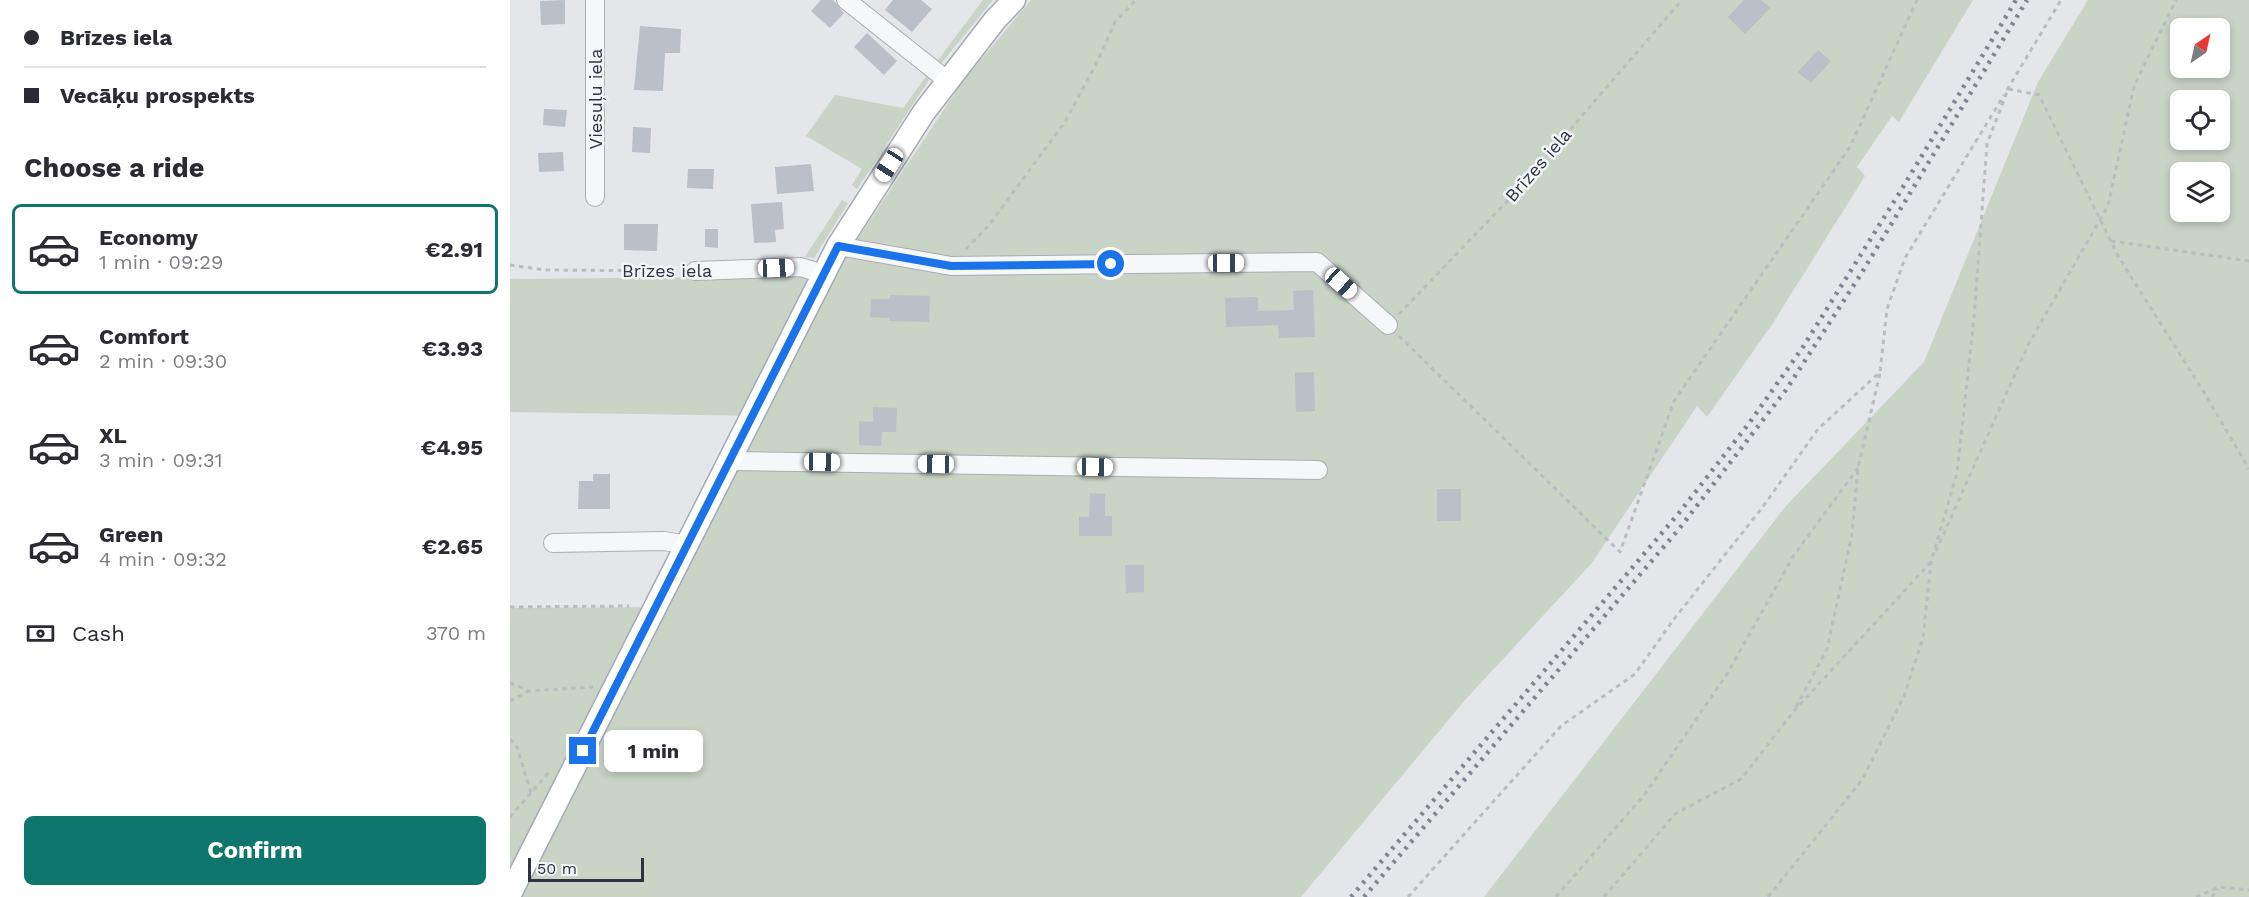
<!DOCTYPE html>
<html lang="en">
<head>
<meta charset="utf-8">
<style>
	:root { --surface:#fff; --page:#f2f2f3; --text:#2b2b33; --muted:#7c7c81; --line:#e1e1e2; --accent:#0f766e }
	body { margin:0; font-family:"Work Sans",sans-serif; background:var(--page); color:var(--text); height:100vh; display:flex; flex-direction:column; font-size:22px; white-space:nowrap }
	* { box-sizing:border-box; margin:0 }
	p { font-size:20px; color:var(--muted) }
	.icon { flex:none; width:33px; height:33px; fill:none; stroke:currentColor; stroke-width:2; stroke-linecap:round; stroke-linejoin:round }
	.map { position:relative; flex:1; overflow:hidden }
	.panel { display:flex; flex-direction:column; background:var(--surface); width:510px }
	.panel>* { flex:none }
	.hud { display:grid; align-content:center; height:132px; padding:0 24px; background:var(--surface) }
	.needle { width:39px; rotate:34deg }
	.buttons { position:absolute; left:1660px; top:18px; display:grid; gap:12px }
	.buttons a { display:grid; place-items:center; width:60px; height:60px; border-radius:9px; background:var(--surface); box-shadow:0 3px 9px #0003; font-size:30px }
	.scale { position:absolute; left:18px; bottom:15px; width:116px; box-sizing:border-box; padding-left:6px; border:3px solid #2d3341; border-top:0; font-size:16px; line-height:21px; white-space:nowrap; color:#2d3341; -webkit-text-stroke:4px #f3f5f8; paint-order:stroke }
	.end { position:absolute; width:27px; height:27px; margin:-14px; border:8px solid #1a73e8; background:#fff; box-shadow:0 0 0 3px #fff }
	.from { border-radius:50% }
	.bubble { position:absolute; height:42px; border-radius:9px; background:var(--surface); box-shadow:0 3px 9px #0003; font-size:20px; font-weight:700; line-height:42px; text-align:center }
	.car { position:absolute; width:18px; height:36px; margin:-18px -9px; border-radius:8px; box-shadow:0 0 4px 2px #0007; background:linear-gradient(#fff 24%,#345 0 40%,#fff 0 76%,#345 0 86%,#fff 0) }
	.hud b { display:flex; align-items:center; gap:21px; height:57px; font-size:22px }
	.hud b+b { border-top:2px solid var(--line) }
	.hud i { width:15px; height:15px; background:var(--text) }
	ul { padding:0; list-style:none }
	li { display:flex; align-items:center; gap:18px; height:90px; margin:0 12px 9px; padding:0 12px; border:3px solid transparent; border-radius:9px }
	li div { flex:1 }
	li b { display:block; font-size:22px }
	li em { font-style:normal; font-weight:700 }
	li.current { border-color:var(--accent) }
	li>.icon { width:54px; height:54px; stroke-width:1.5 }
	h2 { padding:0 24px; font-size:27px; line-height:72px }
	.pay { display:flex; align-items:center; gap:15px; height:66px; padding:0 24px; font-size:22px }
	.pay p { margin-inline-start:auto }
	.primary-button { display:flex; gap:12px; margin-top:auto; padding:12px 24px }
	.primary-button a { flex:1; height:69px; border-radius:9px; background:var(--accent); color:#fff; font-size:24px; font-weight:700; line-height:69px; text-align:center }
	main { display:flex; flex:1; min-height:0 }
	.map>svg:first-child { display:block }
	.green { fill:#c9d3c6; fill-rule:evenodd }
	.building { fill:#bbbfc7 }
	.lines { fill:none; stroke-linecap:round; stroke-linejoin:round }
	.minor-casing { stroke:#a9adb4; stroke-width:20 }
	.major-casing { stroke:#a4aab5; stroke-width:25 }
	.path { stroke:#babcc2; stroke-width:3; stroke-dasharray:4.5 4.5; stroke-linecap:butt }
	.minor { stroke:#f6f7f9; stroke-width:18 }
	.major { stroke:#fff; stroke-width:22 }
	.rail { stroke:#7e8592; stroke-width:4.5; stroke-dasharray:3 6; stroke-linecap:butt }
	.route { stroke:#1a73e8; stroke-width:8 }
	.labels { text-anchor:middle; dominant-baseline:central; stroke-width:5; stroke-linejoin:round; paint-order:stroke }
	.street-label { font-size:18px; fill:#2d3341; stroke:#f3f5f8 }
</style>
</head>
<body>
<main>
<section class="panel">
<div class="hud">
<b><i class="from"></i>Brīzes iela</b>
<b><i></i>Vecāķu prospekts</b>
</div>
<h2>Choose a ride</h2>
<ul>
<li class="current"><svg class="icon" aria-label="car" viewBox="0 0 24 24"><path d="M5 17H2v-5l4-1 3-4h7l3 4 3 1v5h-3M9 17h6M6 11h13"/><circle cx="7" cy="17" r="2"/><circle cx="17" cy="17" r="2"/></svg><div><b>Economy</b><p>1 min · 09:29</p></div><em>€2.91</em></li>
<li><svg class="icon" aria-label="car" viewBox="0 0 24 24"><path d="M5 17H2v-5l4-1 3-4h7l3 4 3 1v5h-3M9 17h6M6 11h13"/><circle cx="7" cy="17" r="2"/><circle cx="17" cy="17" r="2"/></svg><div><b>Comfort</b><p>2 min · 09:30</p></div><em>€3.93</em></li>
<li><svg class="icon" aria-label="car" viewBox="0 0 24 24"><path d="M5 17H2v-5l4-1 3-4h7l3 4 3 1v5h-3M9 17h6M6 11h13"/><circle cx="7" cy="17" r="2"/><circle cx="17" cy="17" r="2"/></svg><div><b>XL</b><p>3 min · 09:31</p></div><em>€4.95</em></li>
<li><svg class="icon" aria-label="car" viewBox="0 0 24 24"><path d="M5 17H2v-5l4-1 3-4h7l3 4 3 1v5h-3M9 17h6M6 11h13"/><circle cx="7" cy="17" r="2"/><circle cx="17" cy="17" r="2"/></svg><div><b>Green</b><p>4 min · 09:32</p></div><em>€2.65</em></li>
</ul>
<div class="pay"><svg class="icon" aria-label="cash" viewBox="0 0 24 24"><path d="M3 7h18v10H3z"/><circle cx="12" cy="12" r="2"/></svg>Cash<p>370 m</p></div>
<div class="primary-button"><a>Confirm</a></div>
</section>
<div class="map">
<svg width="1739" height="897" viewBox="0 0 1739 897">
	<rect width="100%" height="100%" fill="#e4e6ea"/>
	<g class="green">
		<path d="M473,0h10l-54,66 -4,-2z"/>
		<path d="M521,0h942l-74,122 -7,-6 -35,51 8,9 -92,147 -66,94 -10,-11 -106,158 -126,136 -164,197h-791v-289l154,-1 99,-191 -253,-4v-133l323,-3 130,-195z"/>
		<path d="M1578,0h161v897h-765l301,-390 139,-145 114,-280zM1671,28h39v40h-39zM1671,100h39v40h-39zM1671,172h39v40h-39z"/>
		<path d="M418,74l3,3 -74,112 -5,-4 10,-16 -56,-33 29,-41 68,13z"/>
		<path d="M332,200l6,3 -34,55 -9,-1z"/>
	</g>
	<g class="building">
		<path d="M55,0v24l-24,1 -1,-24z"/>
		<path d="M311,0h12l11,13 -14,15 -19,-17z"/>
		<path d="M383,0h28l11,9 -20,23 -27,-22z"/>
		<path d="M1234,0h17l9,8 -25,26 -17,-17z"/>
		<path d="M130,26l41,3 -1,24h-15l-2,38 -29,-1z"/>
		<path d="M357,33l30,28 -13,14 -30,-28z"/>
		<path d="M1308,50l13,11 -20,22 -13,-11z"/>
		<path d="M34,109l23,1 -2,17 -22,-2z"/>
		<path d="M123,127l18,1 -1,25 -18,-1z"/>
		<path d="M53,152l1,19 -25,1 -1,-19z"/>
		<path d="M301,164l3,27 -37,3 -2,-27z"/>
		<path d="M178,169h26l-1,20 -26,-1z"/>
		<path d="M272,202l2,27 -9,1 1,12 -22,1 -3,-39z"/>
		<path d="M114,224h34l-1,27 -33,-1z"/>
		<path d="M195,229h13v19l-13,-1z"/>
		<path d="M803,290l2,47 -36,1 -1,-13 -52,2 -1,-29 33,-1v14l36,-1 -1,-19z"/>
		<path d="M380,295l40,1 -1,26 -40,-1v-3l-19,-1 1,-18h19z"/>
		<path d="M804,372l1,39 -19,1 -1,-39z"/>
		<path d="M363,407l24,1 -1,24h-14l-1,14 -22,-1v-24l14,1z"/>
		<path d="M83,474h17v35h-32l1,-28h14z"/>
		<rect x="927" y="489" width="24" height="32"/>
		<path d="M580,493l15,1v22h7v20h-33v-19h10z"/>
		<path d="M615,565h19v27l-18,1z"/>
	</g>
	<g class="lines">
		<g class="minor-casing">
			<g id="minor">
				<path d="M336,0l102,81"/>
				<path d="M85,197v-197"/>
				<path d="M328,246l113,20 366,-4 71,63"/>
				<path d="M185,271l106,-4 22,7"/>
				<path d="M220,461l588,9"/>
				<path d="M43,543l111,-2 24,4"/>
			</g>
		</g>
		<g class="major-casing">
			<path id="major" d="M0,894l328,-648 86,-134 71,-92 19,-20"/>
		</g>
		<g class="path">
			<path d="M1497,90l54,-90"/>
			<path d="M1601,241l138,20"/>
			<path d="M456,249l23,-24 76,-103 33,-62 17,-38 21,-22"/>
			<path d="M0,265l35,5 134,1"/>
			<path d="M889,314l119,-124 164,-190"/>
			<path d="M889,336l221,216 54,-151 176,-254 67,-147"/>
			<path d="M1426,551l92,-206 80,-139 26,-120 42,-86"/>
			<path d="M0,607l119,-1"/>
			<path d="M0,683l19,8 64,-4"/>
			<path d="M0,701l19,-10"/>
			<path d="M1286,707l31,-58 25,-115 6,-66 22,-95"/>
			<path d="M0,739l7,8 14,46"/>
			<path d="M0,817l40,-46"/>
			<path d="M898,897l153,-171 74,-52 39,-55 88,-111 56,-79 62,-57 7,-63 18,-51 99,-163"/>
			<path d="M1046,897l89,-103 82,-120 67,-119 64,-87"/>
			<path d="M1094,897l71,-83 66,-35 53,-68 137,-149"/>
			<path d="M1258,897l94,-117 42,-84 19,-58 8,-76 26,-89 17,-155 13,-174 21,-55 31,6 79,161 87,138 44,75"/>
			<path d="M1686,897l23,-10 30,3"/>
			<path d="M1702,897l6,-8"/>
		</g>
		<use href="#minor" class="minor"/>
		<use href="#major" class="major"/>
		<g class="rail">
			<path d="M841,897l328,-384 71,-91 53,-75 97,-155 116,-192"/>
			<path d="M854,897l315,-368 107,-139 75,-116 166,-274"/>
		</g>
	</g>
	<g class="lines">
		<path class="route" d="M73,751l255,-505 113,20 160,-2"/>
	</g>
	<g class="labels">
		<g class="street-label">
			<text transform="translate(85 99) rotate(-90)">Viesuļu iela</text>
			<text transform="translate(1028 165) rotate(-49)">Brīzes iela</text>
			<text x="157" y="270">Brīzes iela</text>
		</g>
	</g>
</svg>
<div class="buttons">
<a><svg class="needle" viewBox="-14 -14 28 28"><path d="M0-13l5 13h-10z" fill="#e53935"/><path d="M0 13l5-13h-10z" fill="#7c7c81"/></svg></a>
<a><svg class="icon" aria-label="locate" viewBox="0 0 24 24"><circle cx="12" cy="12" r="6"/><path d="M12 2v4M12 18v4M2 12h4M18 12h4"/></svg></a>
<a><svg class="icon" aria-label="layers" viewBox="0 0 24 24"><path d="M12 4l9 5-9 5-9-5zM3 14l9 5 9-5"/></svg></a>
</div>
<div class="scale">50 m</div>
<i class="end from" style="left:601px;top:264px"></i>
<i class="end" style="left:73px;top:751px"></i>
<div class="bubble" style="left:94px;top:730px;width:99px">1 min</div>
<i class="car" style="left:379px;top:165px;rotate:213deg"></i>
<i class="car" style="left:716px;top:263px;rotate:90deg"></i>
<i class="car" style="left:266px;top:268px;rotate:88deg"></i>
<i class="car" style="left:831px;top:283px;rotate:132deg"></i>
<i class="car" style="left:312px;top:462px;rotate:91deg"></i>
<i class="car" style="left:426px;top:464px;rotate:271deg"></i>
<i class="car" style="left:585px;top:467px;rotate:91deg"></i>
</div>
</main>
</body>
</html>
